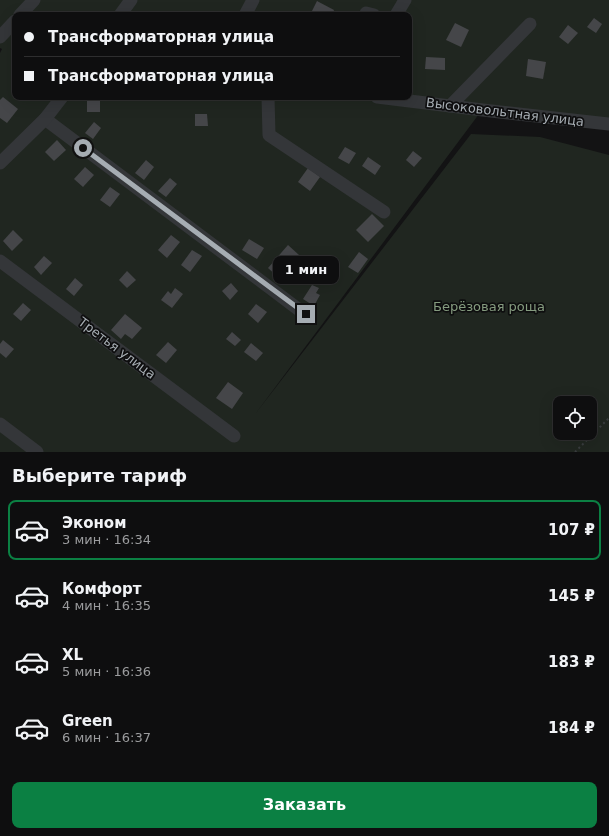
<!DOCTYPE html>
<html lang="ru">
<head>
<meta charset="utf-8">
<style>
	:root { --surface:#0e0e0f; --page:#1c1c1d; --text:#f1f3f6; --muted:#9b9c9e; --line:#2e2e2f; --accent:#0b8043 }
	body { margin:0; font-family:"DejaVu Sans",sans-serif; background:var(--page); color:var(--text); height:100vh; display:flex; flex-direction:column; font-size:15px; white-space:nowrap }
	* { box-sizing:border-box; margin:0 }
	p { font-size:13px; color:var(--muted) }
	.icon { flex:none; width:22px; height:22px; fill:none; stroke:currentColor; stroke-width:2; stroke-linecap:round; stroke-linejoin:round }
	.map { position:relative; height:452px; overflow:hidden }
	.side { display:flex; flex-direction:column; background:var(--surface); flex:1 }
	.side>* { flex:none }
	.banner { position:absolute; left:12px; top:12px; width:400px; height:88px; border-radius:8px; box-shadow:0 4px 16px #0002,0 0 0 1px var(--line); display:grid; align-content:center; height:88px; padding:0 12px; background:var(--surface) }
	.fabs { position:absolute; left:553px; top:396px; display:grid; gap:8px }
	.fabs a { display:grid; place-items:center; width:44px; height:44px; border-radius:8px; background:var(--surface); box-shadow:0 4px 16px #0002,0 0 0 1px var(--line); font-size:20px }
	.end { position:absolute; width:18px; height:18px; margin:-9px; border:5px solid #a6adb3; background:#111; box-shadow:0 0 0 2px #111 }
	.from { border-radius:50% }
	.bubble { position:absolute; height:28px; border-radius:8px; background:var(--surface); box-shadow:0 4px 16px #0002,0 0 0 1px var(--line); font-size:13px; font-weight:600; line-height:28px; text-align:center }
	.banner b { display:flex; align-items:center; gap:14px; height:38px; font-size:15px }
	.banner b+b { border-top:1px solid var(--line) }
	.banner i { width:10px; height:10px; background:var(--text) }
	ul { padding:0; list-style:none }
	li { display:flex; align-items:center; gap:12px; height:60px; margin:0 8px 6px; padding:0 4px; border:2px solid transparent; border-radius:8px }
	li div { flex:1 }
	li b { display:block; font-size:15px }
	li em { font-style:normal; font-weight:600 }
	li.active { border-color:var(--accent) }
	li>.icon { width:36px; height:36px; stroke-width:1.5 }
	h2 { padding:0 12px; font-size:18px; line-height:48px }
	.cta { display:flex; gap:8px; margin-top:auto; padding:8px 12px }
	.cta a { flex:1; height:46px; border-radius:8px; background:var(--accent); color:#fff; font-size:16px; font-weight:600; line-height:46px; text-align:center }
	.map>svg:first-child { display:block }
	.green { fill:#202620; fill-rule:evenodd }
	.building { fill:#454649 }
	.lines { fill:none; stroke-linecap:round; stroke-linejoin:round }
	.path { stroke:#3a3d3f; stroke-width:2; stroke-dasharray:2 3; stroke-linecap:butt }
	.minor { stroke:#343639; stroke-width:13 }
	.route { stroke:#a6adb3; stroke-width:5 }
	.labels { text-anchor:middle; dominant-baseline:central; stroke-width:3.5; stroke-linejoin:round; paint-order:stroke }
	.street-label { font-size:13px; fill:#a6adb3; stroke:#0e0e0f }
	.park-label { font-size:13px; fill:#859b7f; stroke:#0e0e0f }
</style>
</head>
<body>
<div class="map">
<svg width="609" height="452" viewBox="0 0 609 452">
	<rect width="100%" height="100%" fill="#131314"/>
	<path class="green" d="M0,0h609v126l-127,-16 -226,303 215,-279 69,3 69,18v297h-609v-399l2,-4 -2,-1zM15,15h394v82h-394zM560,403h30v30h-30z"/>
	<g class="building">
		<path d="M317,1l17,9 -2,5h-12l-8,-4z"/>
		<path d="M594,18l8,6 -6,9 -9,-6z"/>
		<path d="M455,23l14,7 -8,17 -15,-7z"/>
		<path d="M568,25l10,8 -10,11 -9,-7z"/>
		<path d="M426,57l19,1v12l-20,-1z"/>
		<path d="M528,59l18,3 -3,17 -17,-3z"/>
		<path d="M3,97l15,12 -11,14 -7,-5v-18z"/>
		<path d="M100,100v12h-13v-11z"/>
		<path d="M195,114h12l1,12h-13z"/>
		<path d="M94,122l7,6 -8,11 -8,-6z"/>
		<path d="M57,140l9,10 -12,11 -9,-9z"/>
		<path d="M345,147l11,6 -7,11 -11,-6z"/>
		<path d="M413,151l9,7 -8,9 -8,-7z"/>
		<path d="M368,157l13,9 -6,9 -13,-9z"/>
		<path d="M146,160l8,7 -10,13 -9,-7z"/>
		<path d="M85,167l9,8 -11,12 -9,-8z"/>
		<path d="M308,168l12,9 -10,14 -12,-9z"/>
		<path d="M170,178l7,6 -11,13 -8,-6z"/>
		<path d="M110,187l10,7 -10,13 -10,-7z"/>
		<path d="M372,214l12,12 -16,16 -12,-12z"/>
		<path d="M13,230l10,10 -11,11 -9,-10z"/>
		<path d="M171,235l9,7 -13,16 -9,-8z"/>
		<path d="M249,239l15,9 -7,11 -15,-9z"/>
		<path d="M288,245l11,10 -20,23 -11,-10z"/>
		<path d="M192,250l10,6 -12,16 -9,-7z"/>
		<path d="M359,252l9,7 -10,14 -10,-6z"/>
		<path d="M44,256l8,7 -11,12 -7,-8z"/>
		<path d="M127,271l9,9 -9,8 -8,-8z"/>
		<path d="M75,278l8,7 -9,11 -8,-7z"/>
		<path d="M231,283l7,8 -8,9 -8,-9z"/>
		<path d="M312,285l7,3 -3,5 4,2 -6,11 -11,-7z"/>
		<path d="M175,288l8,6 -11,14 -11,-8 7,-9 3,3z"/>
		<path d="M23,303l8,7 -10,11 -8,-7z"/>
		<path d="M256,304l11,8 -9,11 -10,-9z"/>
		<path d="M125,314l17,14 -10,11 -7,-5 -4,5 -10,-9z"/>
		<path d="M232,332l9,8 -6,6 -9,-7z"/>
		<path d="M3,340l11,9 -8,9 -6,-5v-9z"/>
		<path d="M168,342l9,8 -11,13 -10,-8z"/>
		<path d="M251,343l12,10 -7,8 -12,-9z"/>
		<path d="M228,382l15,11 -11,16 -16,-11z"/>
	</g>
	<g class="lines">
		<path class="path" d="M575,452l34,-34"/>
		<g class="minor">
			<path d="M366,13l8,2"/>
			<path d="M20,15l14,-15"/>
			<path d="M120,15l11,-15"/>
			<path d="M245,15l8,-15"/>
			<path d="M396,15l9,-15"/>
			<path d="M0,37l15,-16"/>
			<path d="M268,97l1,38 115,77"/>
			<path d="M377,97l114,14 118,13"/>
			<path d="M450,106l80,-82"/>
			<path d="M45,119l261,196"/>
			<path d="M0,163l45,-44 17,-22"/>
			<path d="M0,261l234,175"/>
			<path d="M0,424l37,28"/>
		</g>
	</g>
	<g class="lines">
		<path class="route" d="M83,148l223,166"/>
	</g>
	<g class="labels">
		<g class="street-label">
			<text transform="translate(505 112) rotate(7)">Высоковольтная улица</text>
			<text transform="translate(117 348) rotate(37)">Третья улица</text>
		</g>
		<g class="park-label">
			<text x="489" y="306">Берёзовая роща</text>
		</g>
	</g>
</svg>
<div class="fabs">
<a><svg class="icon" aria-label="locate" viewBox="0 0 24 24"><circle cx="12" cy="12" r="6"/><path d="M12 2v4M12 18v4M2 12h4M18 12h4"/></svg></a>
</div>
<i class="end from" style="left:83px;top:148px"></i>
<i class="end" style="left:306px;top:314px"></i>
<div class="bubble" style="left:273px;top:256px;width:66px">1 мин</div>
<div class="banner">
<b><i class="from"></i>Трансформаторная улица</b>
<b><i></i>Трансформаторная улица</b>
</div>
</div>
<section class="side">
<h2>Выберите тариф</h2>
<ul>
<li class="active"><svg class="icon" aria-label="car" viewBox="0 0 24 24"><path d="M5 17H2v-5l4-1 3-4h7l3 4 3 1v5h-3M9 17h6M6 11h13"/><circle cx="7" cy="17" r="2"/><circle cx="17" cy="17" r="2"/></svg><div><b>Эконом</b><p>3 мин · 16:34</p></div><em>107 ₽</em></li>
<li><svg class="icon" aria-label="car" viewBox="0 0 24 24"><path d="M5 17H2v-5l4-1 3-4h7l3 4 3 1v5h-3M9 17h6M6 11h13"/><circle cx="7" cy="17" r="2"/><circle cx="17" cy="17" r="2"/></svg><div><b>Комфорт</b><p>4 мин · 16:35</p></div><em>145 ₽</em></li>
<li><svg class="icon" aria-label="car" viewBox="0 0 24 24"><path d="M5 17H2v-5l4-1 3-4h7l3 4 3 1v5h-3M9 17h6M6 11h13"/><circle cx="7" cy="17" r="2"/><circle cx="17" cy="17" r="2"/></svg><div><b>XL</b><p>5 мин · 16:36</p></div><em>183 ₽</em></li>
<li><svg class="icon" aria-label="car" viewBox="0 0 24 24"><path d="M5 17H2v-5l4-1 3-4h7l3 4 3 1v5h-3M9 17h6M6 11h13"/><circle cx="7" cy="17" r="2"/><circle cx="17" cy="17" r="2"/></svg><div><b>Green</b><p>6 мин · 16:37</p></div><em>184 ₽</em></li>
</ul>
<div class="cta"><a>Заказать</a></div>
</section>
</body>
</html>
